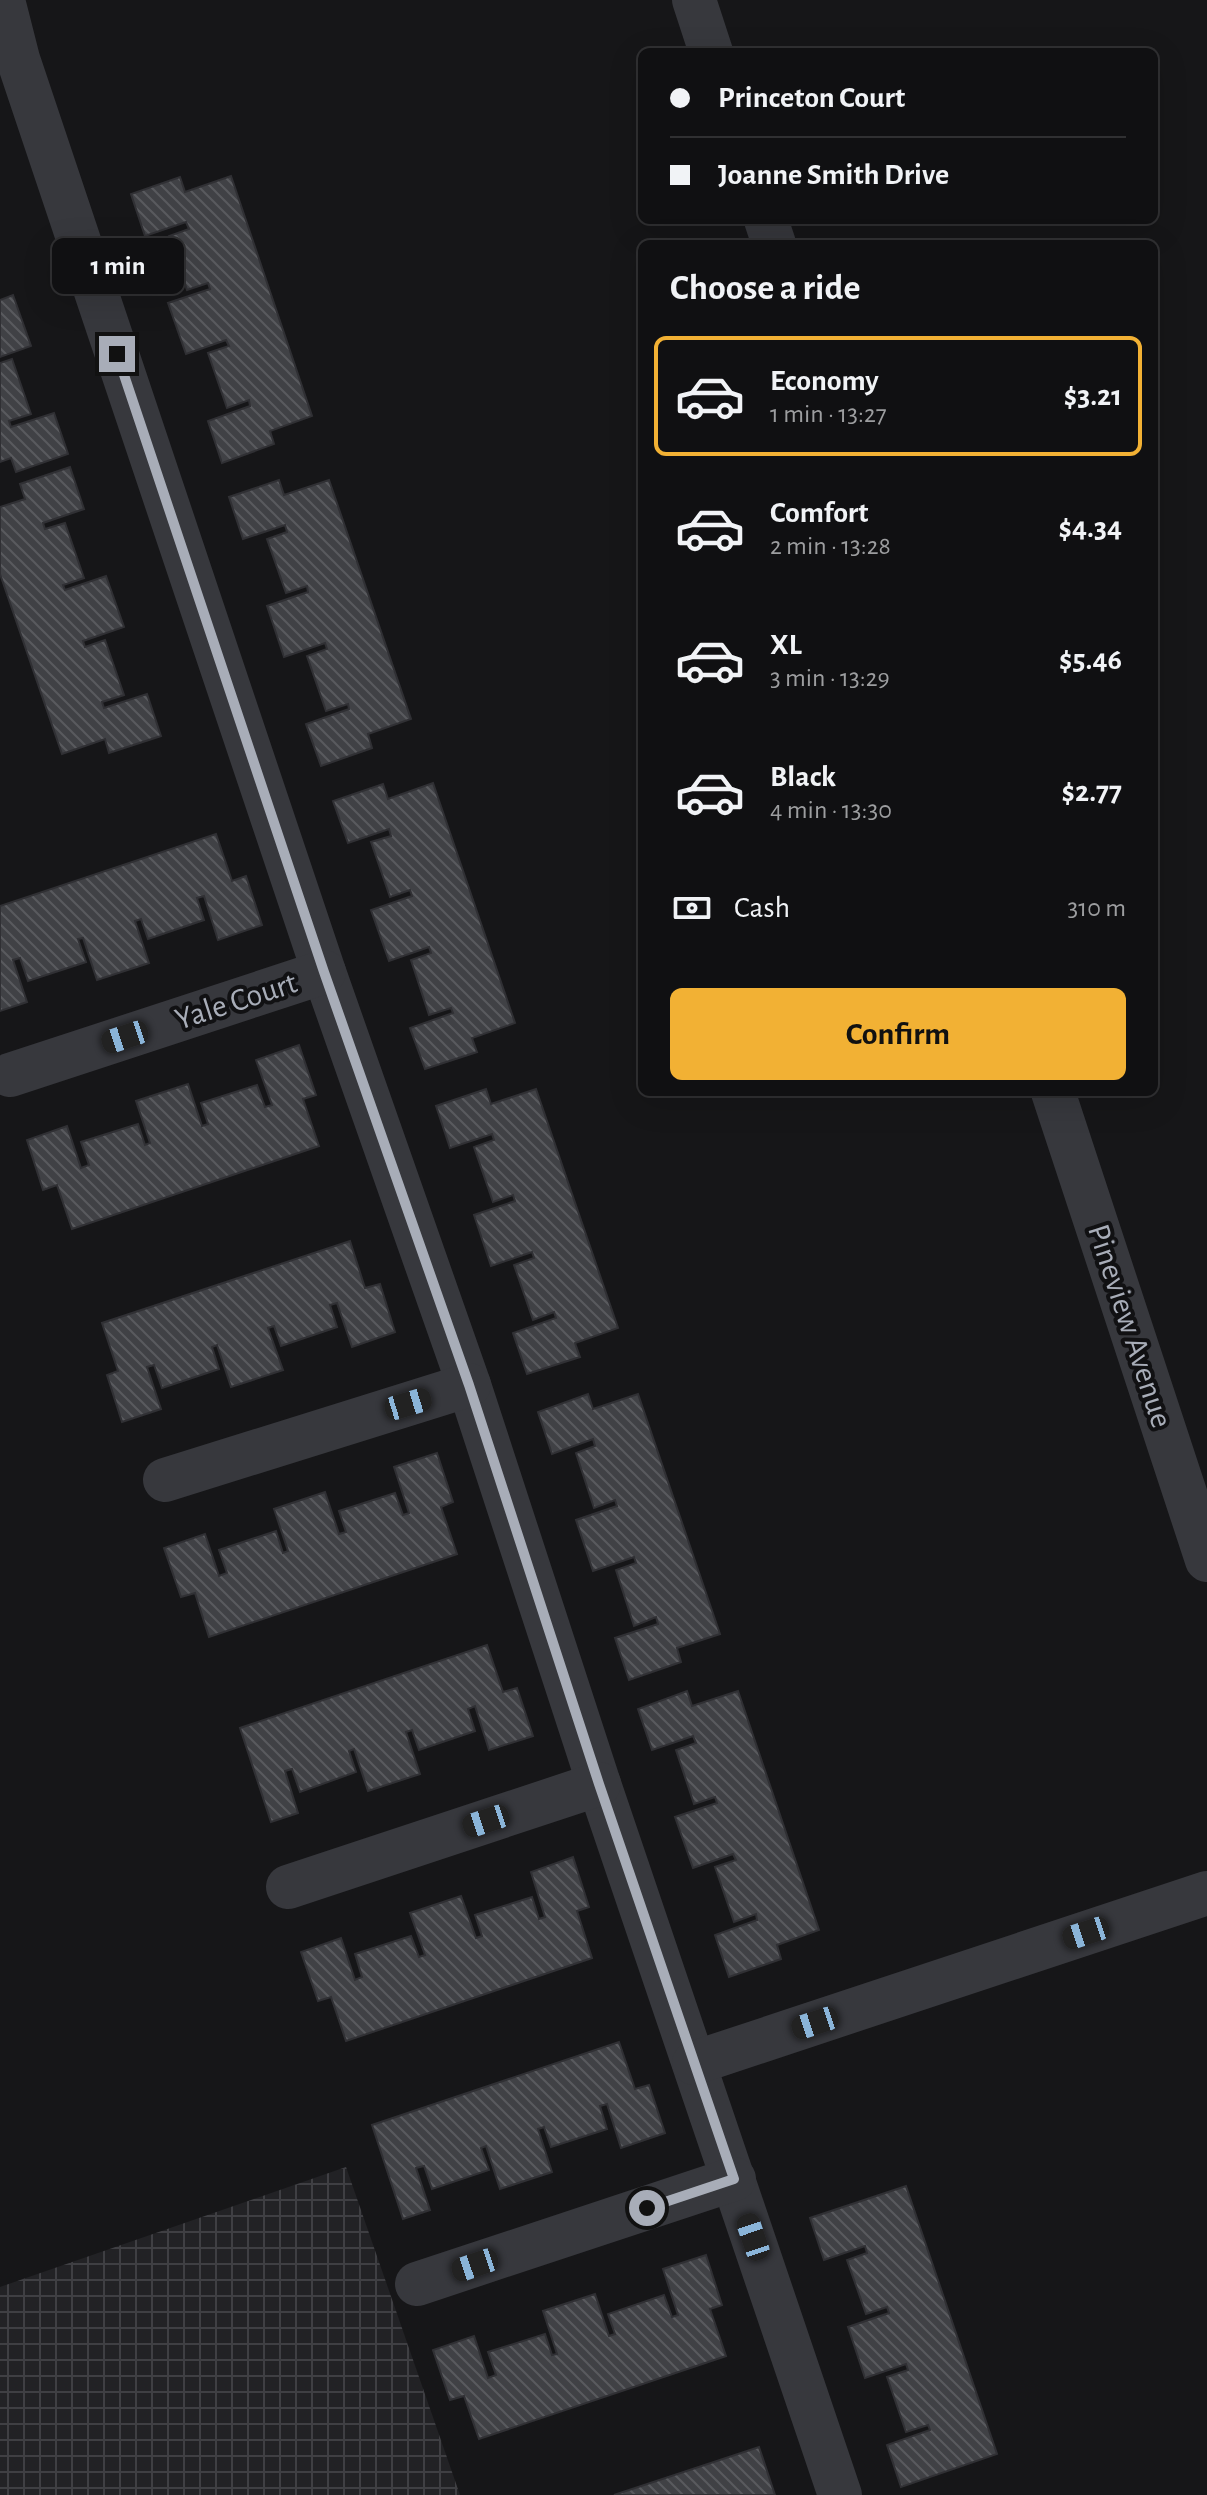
<!DOCTYPE html>
<html lang="en">
<head>
<meta charset="utf-8">
<style>
	:root { --surface:#101012; --page:#1e1e20; --text:#f1f3f6; --muted:#9c9d9f; --line:#303032; --accent:#f2b134 }
	body { margin:0; font-family:"Alegreya Sans",sans-serif; background:var(--page); color:var(--text); height:100vh; display:flex; flex-direction:column; font-size:30px; white-space:nowrap }
	* { box-sizing:border-box; margin:0 }
	p { font-size:26px; color:var(--muted) }
	.icon { flex:none; width:44px; height:44px; fill:none; stroke:currentColor; stroke-width:2; stroke-linecap:round; stroke-linejoin:round }
	.map { position:relative; flex:1; overflow:hidden }
	.side { position:absolute; left:638px; top:240px; width:520px; height:856px; display:flex; flex-direction:column; background:var(--surface); border-radius:12px; box-shadow:0 8px 32px #0002,0 0 0 2px var(--line) }
	.side>* { flex:none }
	.hud { position:absolute; left:638px; top:48px; width:520px; height:176px; border-radius:12px; box-shadow:0 8px 32px #0002,0 0 0 2px var(--line); display:grid; align-content:center; height:176px; padding:0 32px; background:var(--surface) }
	.end { position:absolute; width:36px; height:36px; margin:-18px; border:10px solid #a8adb8; background:#111; box-shadow:0 0 0 4px #111 }
	.from { border-radius:50% }
	.bubble { position:absolute; height:56px; border-radius:12px; background:var(--surface); box-shadow:0 8px 32px #0002,0 0 0 2px var(--line); font-size:26px; font-weight:700; line-height:56px; text-align:center }
	.car { position:absolute; width:24px; height:48px; margin:-24px -12px; border-radius:10px; box-shadow:0 0 6px 2px #0007; background:linear-gradient(#222 24%,#8ab4d8 0 40%,#222 0 76%,#8ab4d8 0 86%,#222 0) }
	.hud b { display:flex; align-items:center; gap:28px; height:76px; font-size:30px }
	.hud b+b { border-top:2px solid var(--line) }
	.hud i { width:20px; height:20px; background:var(--text) }
	ul { padding:0; list-style:none }
	li { display:flex; align-items:center; gap:24px; height:120px; margin:0 16px 12px; padding:0 16px; border:4px solid transparent; border-radius:12px }
	li div { flex:1 }
	li b { display:block; font-size:30px }
	li em { font-style:normal; font-weight:700 }
	li.on { border-color:var(--accent) }
	li>.icon { width:72px; height:72px; stroke-width:1.5 }
	h2 { padding:0 32px; font-size:36px; line-height:96px }
	.pay { display:flex; align-items:center; gap:20px; height:88px; padding:0 32px; font-size:30px }
	.pay p { margin-inline-start:auto }
	.cta { display:flex; gap:16px; margin-top:auto; padding:16px 32px }
	.cta a { flex:1; height:92px; border-radius:12px; background:var(--accent); color:#111; font-size:32px; font-weight:700; line-height:92px; text-align:center }
	.map>svg:first-child { display:block }
	.industrial { fill:url(#industrial-grid) }
	.building { fill:url(#building-back-hatch); stroke:#303034; stroke-width:2 }
	.lines { fill:none; stroke-linecap:round; stroke-linejoin:round }
	.minor { stroke:#37383d; stroke-width:44 }
	.route { stroke:#a8adb8; stroke-width:10 }
	.labels { text-anchor:middle; dominant-baseline:central; stroke-width:8; stroke-linejoin:round; paint-order:stroke }
	.street-label { font-size:32px; fill:#a8adb8; stroke:#111113 }
</style>
</head>
<body>
<div class="map">
<svg width="1207" height="2495" viewBox="0 0 1207 2495">
	<defs>
		<pattern id="industrial-grid" width="8" height="8" patternUnits="userSpaceOnUse" patternTransform="scale(2)"><rect width="8" height="8" fill="#222225"/><path d="M0 4h8M4 0v8" fill="none" stroke="#3f3f43"/></pattern>
		<pattern id="building-back-hatch" width="6" height="6" patternUnits="userSpaceOnUse" patternTransform="scale(2)"><rect width="6" height="6" fill="#404145"/><path d="M-1 5l2 2M0 0l6 6M5-1l2 2" fill="none" stroke="#595a5e"/></pattern>
	</defs>
	<rect width="100%" height="100%" fill="#161618"/>
	<path class="industrial" d="M346,2167l114,328h-460v-208z"/>
	<g class="building">
		<path d="M231,176l81,240 -42,15 4,13 -52,19 -14,-42 42,-15 -1,-6 -22,8 -19,-55 21,-7 -3,-6 -40,14 -18,-51 42,-14 -2,-6 -21,7 -18,-54 20,-7 -3,-7 -41,14 -14,-42 49,-17 5,15z"/>
		<path d="M13,295l18,51 -31,11v-57z"/>
		<path d="M12,359l19,55 -22,7 2,6 43,-14 14,41 -52,18 -5,-14 -11,4v-99z"/>
		<path d="M70,467l14,42 -41,14 2,6 20,-6 19,55 -21,7 2,5 41,-14 18,51 -41,14 2,6 20,-7 19,55 -22,7 2,6 43,-14 14,42 -52,17 -4,-14 -43,15 -62,-180v-67l25,-8 -5,-15z"/>
		<path d="M279,480l5,15 45,-15 82,239 -43,15 4,14 -51,18 -15,-42 43,-15 -1,-5 -22,7 -19,-55 20,-7 -2,-6 -41,14 -17,-51 41,-14 -1,-6 -21,7 -19,-54 20,-7 -2,-7 -42,14 -14,-42z"/>
		<path d="M433,783l82,240 -43,15 5,14 -52,17 -15,-41 43,-15 -2,-5 -22,7 -18,-55 20,-7 -2,-6 -40,14 -18,-51 41,-14 -2,-6 -20,7 -19,-55 20,-6 -2,-7 -41,14 -15,-42 50,-17 5,15z"/>
		<path d="M216,834l16,47 14,-5 16,49 -44,15 -14,-44 -7,2 7,22 -56,19 -7,-20 -6,2 14,42 -52,17 -14,-42 -5,1 8,23 -58,19 -8,-23 -7,2 14,42 -27,9v-105z"/>
		<path d="M299,1045l17,50 -13,4 16,47 -247,83 -15,-44 -14,5 -16,-50 40,-14 14,42 8,-3 -8,-23 57,-18 7,21 5,-2 -14,-42 52,-17 14,42 6,-2 -7,-21 56,-18 8,22 7,-2 -16,-45z"/>
		<path d="M486,1089l5,15 45,-15 82,239 -43,15 5,14 -53,17 -14,-41 43,-15 -2,-6 -21,8 -19,-55 20,-7 -2,-6 -41,14 -17,-51 41,-14 -2,-6 -20,7 -19,-55 20,-7 -2,-6 -42,14 -14,-42z"/>
		<path d="M350,1241l15,47 15,-4 15,48 -43,15 -15,-44 -7,2 7,22 -56,19 -7,-20 -6,2 15,42 -52,17 -14,-42 -5,2 7,22 -57,19 -8,-23 -7,2 14,42 -39,13 -15,-47 11,-4 -16,-48z"/>
		<path d="M588,1394l5,15 45,-15 82,240 -43,14 4,14 -52,18 -14,-42 43,-14 -2,-7 -22,9 -18,-56 20,-7 -2,-6 -41,14 -17,-51 41,-14 -2,-6 -21,8 -18,-55 19,-7 -2,-7 -41,15 -14,-42z"/>
		<path d="M437,1453l16,49 -12,5 16,47 -248,83 -14,-44 -14,4 -17,-49 41,-14 14,42 8,-3 -8,-23 57,-19 7,22 5,-2 -14,-42 51,-17 14,42 7,-2 -7,-21 56,-18 8,22 6,-2 -15,-46z"/>
		<path d="M487,1645l16,47 14,-4 16,48 -44,14 -14,-44 -7,3 7,22 -56,19 -7,-20 -6,2 14,42 -52,17 -14,-42 -5,2 7,21 -56,20 -8,-23 -7,2 13,42 -27,9 -31,-94z"/>
		<path d="M687,1691l5,15 46,-15 81,239 -42,15 4,14 -52,18 -14,-42 42,-15 -1,-6 -22,8 -19,-55 21,-7 -3,-6 -40,14 -18,-51 42,-14 -2,-6 -21,7 -18,-54 20,-7 -3,-7 -41,14 -14,-41z"/>
		<path d="M573,1857l16,50 -12,4 15,47 -246,83 -15,-44 -13,4 -17,-49 40,-14 14,42 7,-3 -7,-23 56,-18 8,21 6,-2 -15,-42 51,-17 15,42 6,-2 -7,-21 57,-18 7,22 6,-2 -14,-45z"/>
		<path d="M619,2042l16,47 14,-4 16,48 -44,15 -14,-44 -7,2 7,23 -56,18 -7,-20 -6,2 14,43 -52,17 -14,-43 -5,2 8,22 -57,19 -8,-23 -8,2 14,42 -27,9 -31,-94z"/>
		<path d="M906,2186l91,268 -96,33 -14,-42 43,-15 -2,-5 -22,7 -19,-55 21,-7 -2,-6 -41,14 -17,-51 41,-14 -2,-6 -21,7 -19,-54 20,-7 -2,-7 -41,14 -14,-42z"/>
		<path d="M706,2255l16,50 -12,4 16,47 -247,83 -15,-43 -14,4 -17,-50 41,-14 14,42 8,-3 -8,-23 57,-18 7,21 5,-1 -14,-43 52,-17 14,42 6,-2 -7,-20 56,-19 8,22 6,-2 -15,-46z"/>
		<path d="M759,2447l16,48h-161z"/>
	</g>
	<g class="lines">
		<g class="minor">
			<path d="M3,0l15,59 306,913 145,413 130,399 241,711"/>
			<path d="M694,0l17,52"/>
			<path d="M766,220l8,24"/>
			<path d="M10,1075l314,-103"/>
			<path d="M1053,1092l154,468"/>
			<path d="M165,1480l304,-95"/>
			<path d="M288,1887l311,-103"/>
			<path d="M694,2063l513,-170"/>
			<path d="M417,2284l317,-105"/>
		</g>
	</g>
	<g class="lines">
		<path class="route" d="M117,354l207,618 145,413 130,399 135,395 -87,29"/>
	</g>
	<g class="labels">
		<g class="street-label">
			<text transform="translate(236 1001) rotate(-18)">Yale Court</text>
			<text transform="translate(1130 1326) rotate(72)">Pineview Avenue</text>
		</g>
	</g>
</svg>
<i class="end from" style="left:647px;top:2208px"></i>
<i class="end" style="left:117px;top:354px"></i>
<div class="bubble" style="left:52px;top:238px;width:132px">1 min</div>
<i class="car" style="left:125px;top:1037px;rotate:252deg"></i>
<i class="car" style="left:408px;top:1404px;rotate:73deg"></i>
<i class="car" style="left:486px;top:1821px;rotate:252deg"></i>
<i class="car" style="left:1086px;top:1933px;rotate:252deg"></i>
<i class="car" style="left:815px;top:2023px;rotate:252deg"></i>
<i class="car" style="left:753px;top:2237px;rotate:341deg"></i>
<i class="car" style="left:475px;top:2265px;rotate:251deg"></i>
<div class="hud">
<b><i class="from"></i>Princeton Court</b>
<b><i></i>Joanne Smith Drive</b>
</div>
<section class="side">
<h2>Choose a ride</h2>
<ul>
<li class="on"><svg class="icon" aria-label="car" viewBox="0 0 24 24"><path d="M5 17H2v-5l4-1 3-4h7l3 4 3 1v5h-3M9 17h6M6 11h13"/><circle cx="7" cy="17" r="2"/><circle cx="17" cy="17" r="2"/></svg><div><b>Economy</b><p>1 min · 13:27</p></div><em>$3.21</em></li>
<li><svg class="icon" aria-label="car" viewBox="0 0 24 24"><path d="M5 17H2v-5l4-1 3-4h7l3 4 3 1v5h-3M9 17h6M6 11h13"/><circle cx="7" cy="17" r="2"/><circle cx="17" cy="17" r="2"/></svg><div><b>Comfort</b><p>2 min · 13:28</p></div><em>$4.34</em></li>
<li><svg class="icon" aria-label="car" viewBox="0 0 24 24"><path d="M5 17H2v-5l4-1 3-4h7l3 4 3 1v5h-3M9 17h6M6 11h13"/><circle cx="7" cy="17" r="2"/><circle cx="17" cy="17" r="2"/></svg><div><b>XL</b><p>3 min · 13:29</p></div><em>$5.46</em></li>
<li><svg class="icon" aria-label="car" viewBox="0 0 24 24"><path d="M5 17H2v-5l4-1 3-4h7l3 4 3 1v5h-3M9 17h6M6 11h13"/><circle cx="7" cy="17" r="2"/><circle cx="17" cy="17" r="2"/></svg><div><b>Black</b><p>4 min · 13:30</p></div><em>$2.77</em></li>
</ul>
<div class="pay"><svg class="icon" aria-label="cash" viewBox="0 0 24 24"><path d="M3 7h18v10H3z"/><circle cx="12" cy="12" r="2"/></svg>Cash<p>310 m</p></div>
<div class="cta"><a>Confirm</a></div>
</section>
</div>
</body>
</html>
